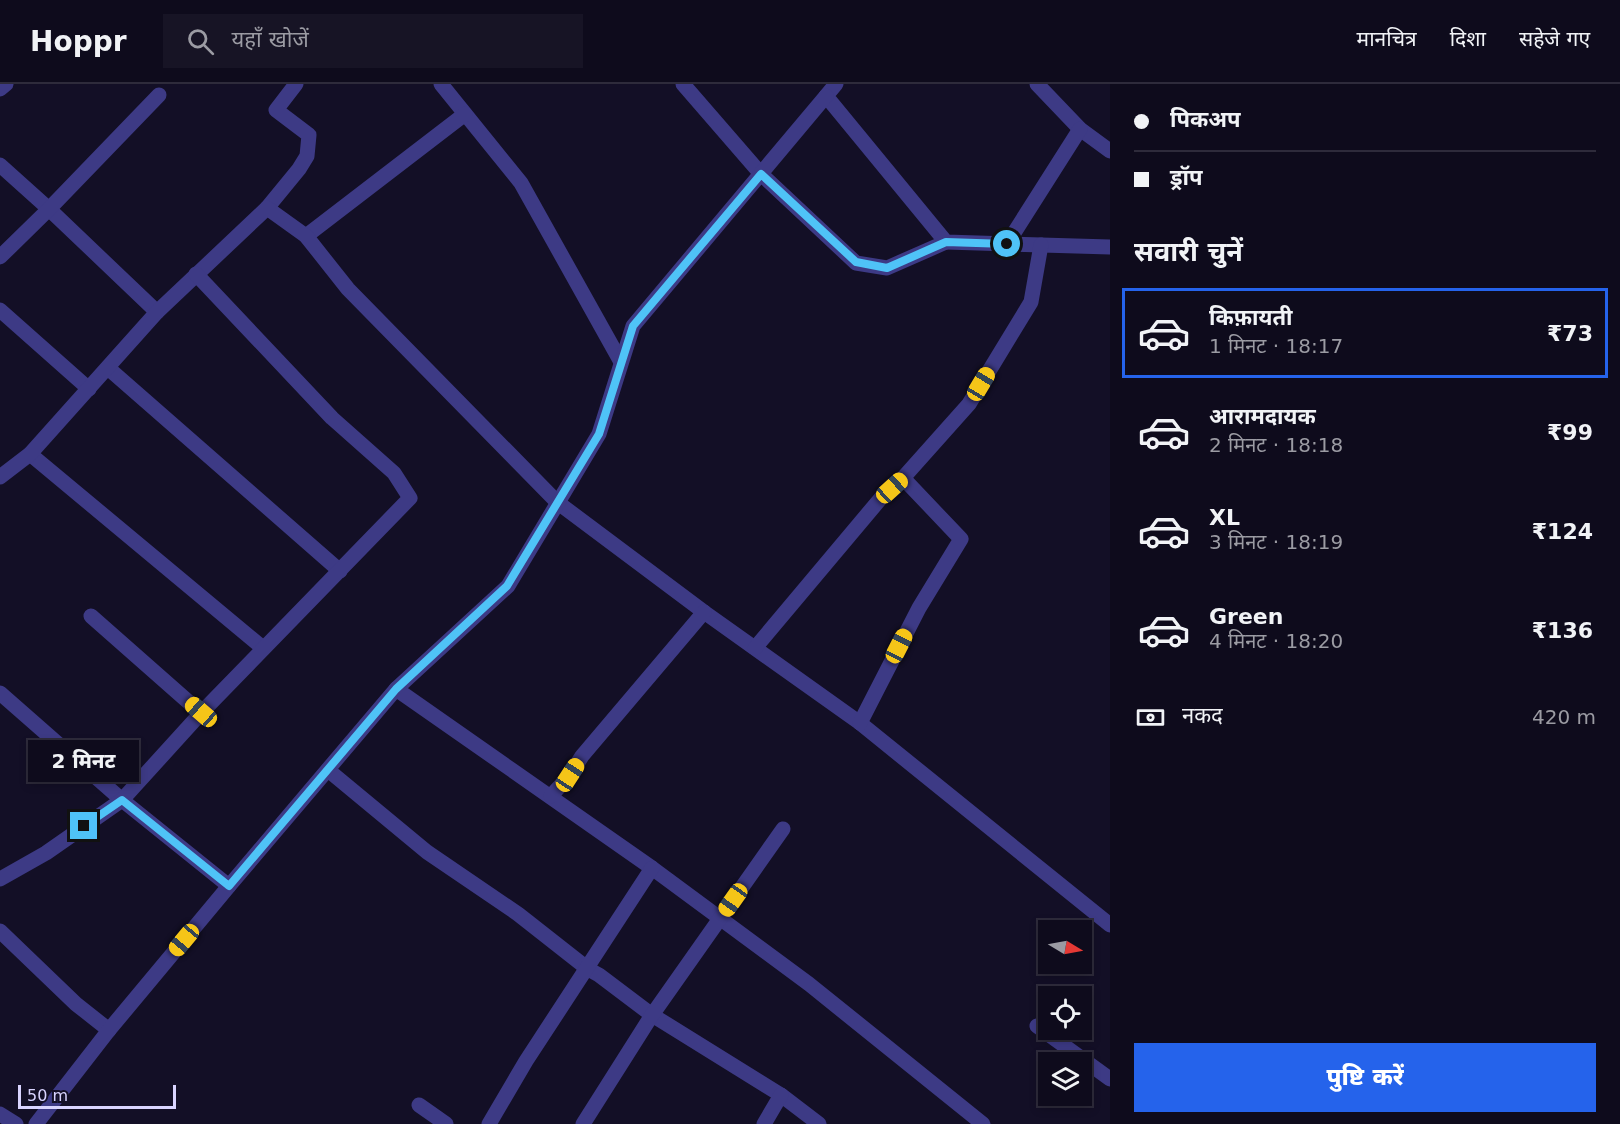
<!DOCTYPE html>
<html lang="hi">
<head>
<meta charset="utf-8">
<style>
	:root { --surface:#0e0b1c; --page:#171425; --text:#f1f3f6; --muted:#9b9ba3; --line:#2e2b3b; --accent:#2563eb }
	body { margin:0; font-family:"DejaVu Sans","Noto Sans Devanagari",sans-serif; background:var(--page); color:var(--text); height:100vh; display:flex; flex-direction:column; font-size:22px; white-space:nowrap }
	* { box-sizing:border-box; margin:0 }
	p { font-size:20px; color:var(--muted) }
	.icon { flex:none; width:33px; height:33px; fill:none; stroke:currentColor; stroke-width:2; stroke-linecap:round; stroke-linejoin:round }
	.map { position:relative; flex:1; overflow:hidden }
	.side { display:flex; flex-direction:column; background:var(--surface); width:510px }
	.side>* { flex:none }
	.top-card { display:grid; align-content:center; height:132px; padding:0 24px; background:var(--surface) }
	.needle { width:39px; rotate:100deg }
	.fabs { position:absolute; left:1038px; top:836px; display:grid; gap:12px }
	.fabs a { display:grid; place-items:center; width:54px; height:54px; border-radius:0px; background:var(--surface); box-shadow:0 3px 9px #0003,0 0 0 2px var(--line); font-size:30px }
	.scale { position:absolute; left:18px; bottom:15px; width:158px; box-sizing:border-box; padding-left:6px; border:3px solid #d9d4ff; border-top:0; font-size:16px; line-height:21px; white-space:nowrap; color:#d9d4ff; -webkit-text-stroke:4px #130f26; paint-order:stroke }
	.end { position:absolute; width:27px; height:27px; margin:-14px; border:8px solid #4fc3f7; background:#111; box-shadow:0 0 0 3px #111 }
	.from { border-radius:50% }
	.bubble { position:absolute; height:42px; border-radius:0px; background:var(--surface); box-shadow:0 3px 9px #0003,0 0 0 2px var(--line); font-size:20px; font-weight:800; line-height:42px; text-align:center }
	.car { position:absolute; width:18px; height:36px; margin:-18px -9px; border-radius:8px; box-shadow:0 0 4px 2px #0007; background:linear-gradient(#f5c518 24%,#345 0 40%,#f5c518 0 76%,#345 0 86%,#f5c518 0) }
	.top-card b { display:flex; align-items:center; gap:21px; height:57px; font-size:22px }
	.top-card b+b { border-top:2px solid var(--line) }
	.top-card i { width:15px; height:15px; background:var(--text) }
	ul { padding:0; list-style:none }
	li { display:flex; align-items:center; gap:18px; height:90px; margin:0 12px 9px; padding:0 12px; border:3px solid transparent; border-radius:0px }
	li div { flex:1 }
	li b { display:block; font-size:22px }
	li em { font-style:normal; font-weight:800 }
	li.on { border-color:var(--accent) }
	li>.icon { width:54px; height:54px; stroke-width:1.5 }
	h2 { padding:0 24px; font-size:27px; line-height:72px }
	.pay { display:flex; align-items:center; gap:15px; height:66px; padding:0 24px; font-size:22px }
	.pay p { margin-inline-start:auto }
	.button { display:flex; gap:12px; margin-top:auto; padding:12px 24px }
	.button a { flex:1; height:69px; border-radius:0px; background:var(--accent); color:#fff; font-size:24px; font-weight:800; line-height:69px; text-align:center }
	header { display:flex; align-items:center; gap:36px; box-sizing:border-box; height:84px; padding:0 30px; background:var(--surface); border-bottom:2px solid var(--line) }
	header strong { font-size:28px }
	nav { display:flex; gap:33px; margin-inline-start:auto; font-size:21px }
	.search { width:420px; height:54px; background:var(--page); display:flex; align-items:center; gap:15px; box-sizing:border-box; padding:0 21px; border-radius:0px; color:var(--muted); font-size:22px }
	main { display:flex; flex:1; min-height:0 }
	.map>svg:first-child { display:block }
	.lines { fill:none; stroke-linecap:round; stroke-linejoin:round }
	.minor { stroke:#3d3a85; stroke-width:15 }
	.route { stroke:#4fc3f7; stroke-width:8 }
</style>
</head>
<body>
<header>
<strong>Hoppr</strong>
<div class="search"><svg class="icon" aria-label="search" viewBox="0 0 24 24"><circle cx="10" cy="10" r="6"/><path d="M15 15l6 6"/></svg>यहाँ खोजें</div>
<nav><a>मानचित्र</a><a>दिशा</a><a>सहेजे गए</a></nav>
</header>
<main>
<div class="map">
<svg width="1110" height="1040" viewBox="0 0 1110 1040">
	<rect width="100%" height="100%" fill="#130f26"/>
	<g class="lines">
		<g class="minor">
			<path d="M441,0l80,99 100,179"/>
			<path d="M683,0l78,90 95,89 31,5 59,-26"/>
			<path d="M836,0l-10,12 120,146 164,5"/>
			<path d="M1037,0l43,45 30,22"/>
			<path d="M0,5l6,-5"/>
			<path d="M0,81l49,44 108,103"/>
			<path d="M267,124l32,-39 8,-13 2,-21 -33,-25 20,-26"/>
			<path d="M306,152l159,-122"/>
			<path d="M1007,160l73,-115"/>
			<path d="M0,173l49,-48 110,-114"/>
			<path d="M0,226l89,79"/>
			<path d="M108,284l232,203"/>
			<path d="M30,370l233,194"/>
			<path d="M0,393l30,-23 127,-142 110,-104 39,28 42,53 209,213 147,110 156,111 250,202"/>
			<path d="M91,532l110,97"/>
			<path d="M755,564l126,-150 22,-20 66,-74 62,-102 10,-57"/>
			<path d="M396,605l112,-103 91,-152 34,-108 193,-230"/>
			<path d="M0,609l122,107 107,86 167,-197 256,179 157,116 174,140"/>
			<path d="M860,639l59,-115 42,-69 -58,-61"/>
			<path d="M328,686l99,82 91,62 70,55 11,6 53,40 129,80 38,29"/>
			<path d="M551,712l19,-21 12,-19 122,-144"/>
			<path d="M0,795l46,-26 76,-53 79,-87 209,-215 -16,-25 -62,-55 -136,-144"/>
			<path d="M0,847l76,73 33,26"/>
			<path d="M1037,942l73,53"/>
			<path d="M419,1021l27,19"/>
			<path d="M0,1030l16,10"/>
			<path d="M36,1040l73,-94 120,-144"/>
			<path d="M489,1040l37,-63 126,-193"/>
			<path d="M583,1040l69,-109 131,-186"/>
			<path d="M764,1040l17,-29"/>
		</g>
	</g>
	<g class="lines">
		<path class="route" d="M84,742l38,-26 107,86 167,-197 111,-103 92,-152 34,-108 128,-152 95,88 31,6 59,-26 61,2"/>
	</g>
</svg>
<div class="fabs">
<a><svg class="needle" viewBox="-14 -14 28 28"><path d="M0-13l5 13h-10z" fill="#e53935"/><path d="M0 13l5-13h-10z" fill="#9b9ba3"/></svg></a>
<a><svg class="icon" aria-label="locate" viewBox="0 0 24 24"><circle cx="12" cy="12" r="6"/><path d="M12 2v4M12 18v4M2 12h4M18 12h4"/></svg></a>
<a><svg class="icon" aria-label="layers" viewBox="0 0 24 24"><path d="M12 4l9 5-9 5-9-5zM3 14l9 5 9-5"/></svg></a>
</div>
<div class="scale">50 m</div>
<i class="end from" style="left:1007px;top:160px"></i>
<i class="end" style="left:84px;top:742px"></i>
<div class="bubble" style="left:28px;top:656px;width:111px">2 मिनट</div>
<i class="car" style="left:981px;top:300px;rotate:31deg"></i>
<i class="car" style="left:892px;top:404px;rotate:48deg"></i>
<i class="car" style="left:899px;top:562px;rotate:27deg"></i>
<i class="car" style="left:201px;top:628px;rotate:311deg"></i>
<i class="car" style="left:570px;top:691px;rotate:33deg"></i>
<i class="car" style="left:733px;top:816px;rotate:215deg"></i>
<i class="car" style="left:184px;top:856px;rotate:220deg"></i>
</div>
<section class="side">
<div class="top-card">
<b><i class="from"></i>पिकअप</b>
<b><i></i>ड्रॉप</b>
</div>
<h2>सवारी चुनें</h2>
<ul>
<li class="on"><svg class="icon" aria-label="car" viewBox="0 0 24 24"><path d="M5 17H2v-5l4-1 3-4h7l3 4 3 1v5h-3M9 17h6M6 11h13"/><circle cx="7" cy="17" r="2"/><circle cx="17" cy="17" r="2"/></svg><div><b>किफ़ायती</b><p>1 मिनट · 18:17</p></div><em>₹73</em></li>
<li><svg class="icon" aria-label="car" viewBox="0 0 24 24"><path d="M5 17H2v-5l4-1 3-4h7l3 4 3 1v5h-3M9 17h6M6 11h13"/><circle cx="7" cy="17" r="2"/><circle cx="17" cy="17" r="2"/></svg><div><b>आरामदायक</b><p>2 मिनट · 18:18</p></div><em>₹99</em></li>
<li><svg class="icon" aria-label="car" viewBox="0 0 24 24"><path d="M5 17H2v-5l4-1 3-4h7l3 4 3 1v5h-3M9 17h6M6 11h13"/><circle cx="7" cy="17" r="2"/><circle cx="17" cy="17" r="2"/></svg><div><b>XL</b><p>3 मिनट · 18:19</p></div><em>₹124</em></li>
<li><svg class="icon" aria-label="car" viewBox="0 0 24 24"><path d="M5 17H2v-5l4-1 3-4h7l3 4 3 1v5h-3M9 17h6M6 11h13"/><circle cx="7" cy="17" r="2"/><circle cx="17" cy="17" r="2"/></svg><div><b>Green</b><p>4 मिनट · 18:20</p></div><em>₹136</em></li>
</ul>
<div class="pay"><svg class="icon" aria-label="cash" viewBox="0 0 24 24"><path d="M3 7h18v10H3z"/><circle cx="12" cy="12" r="2"/></svg>नकद<p>420 m</p></div>
<div class="button"><a>पुष्टि करें</a></div>
</section>
</main>
</body>
</html>
